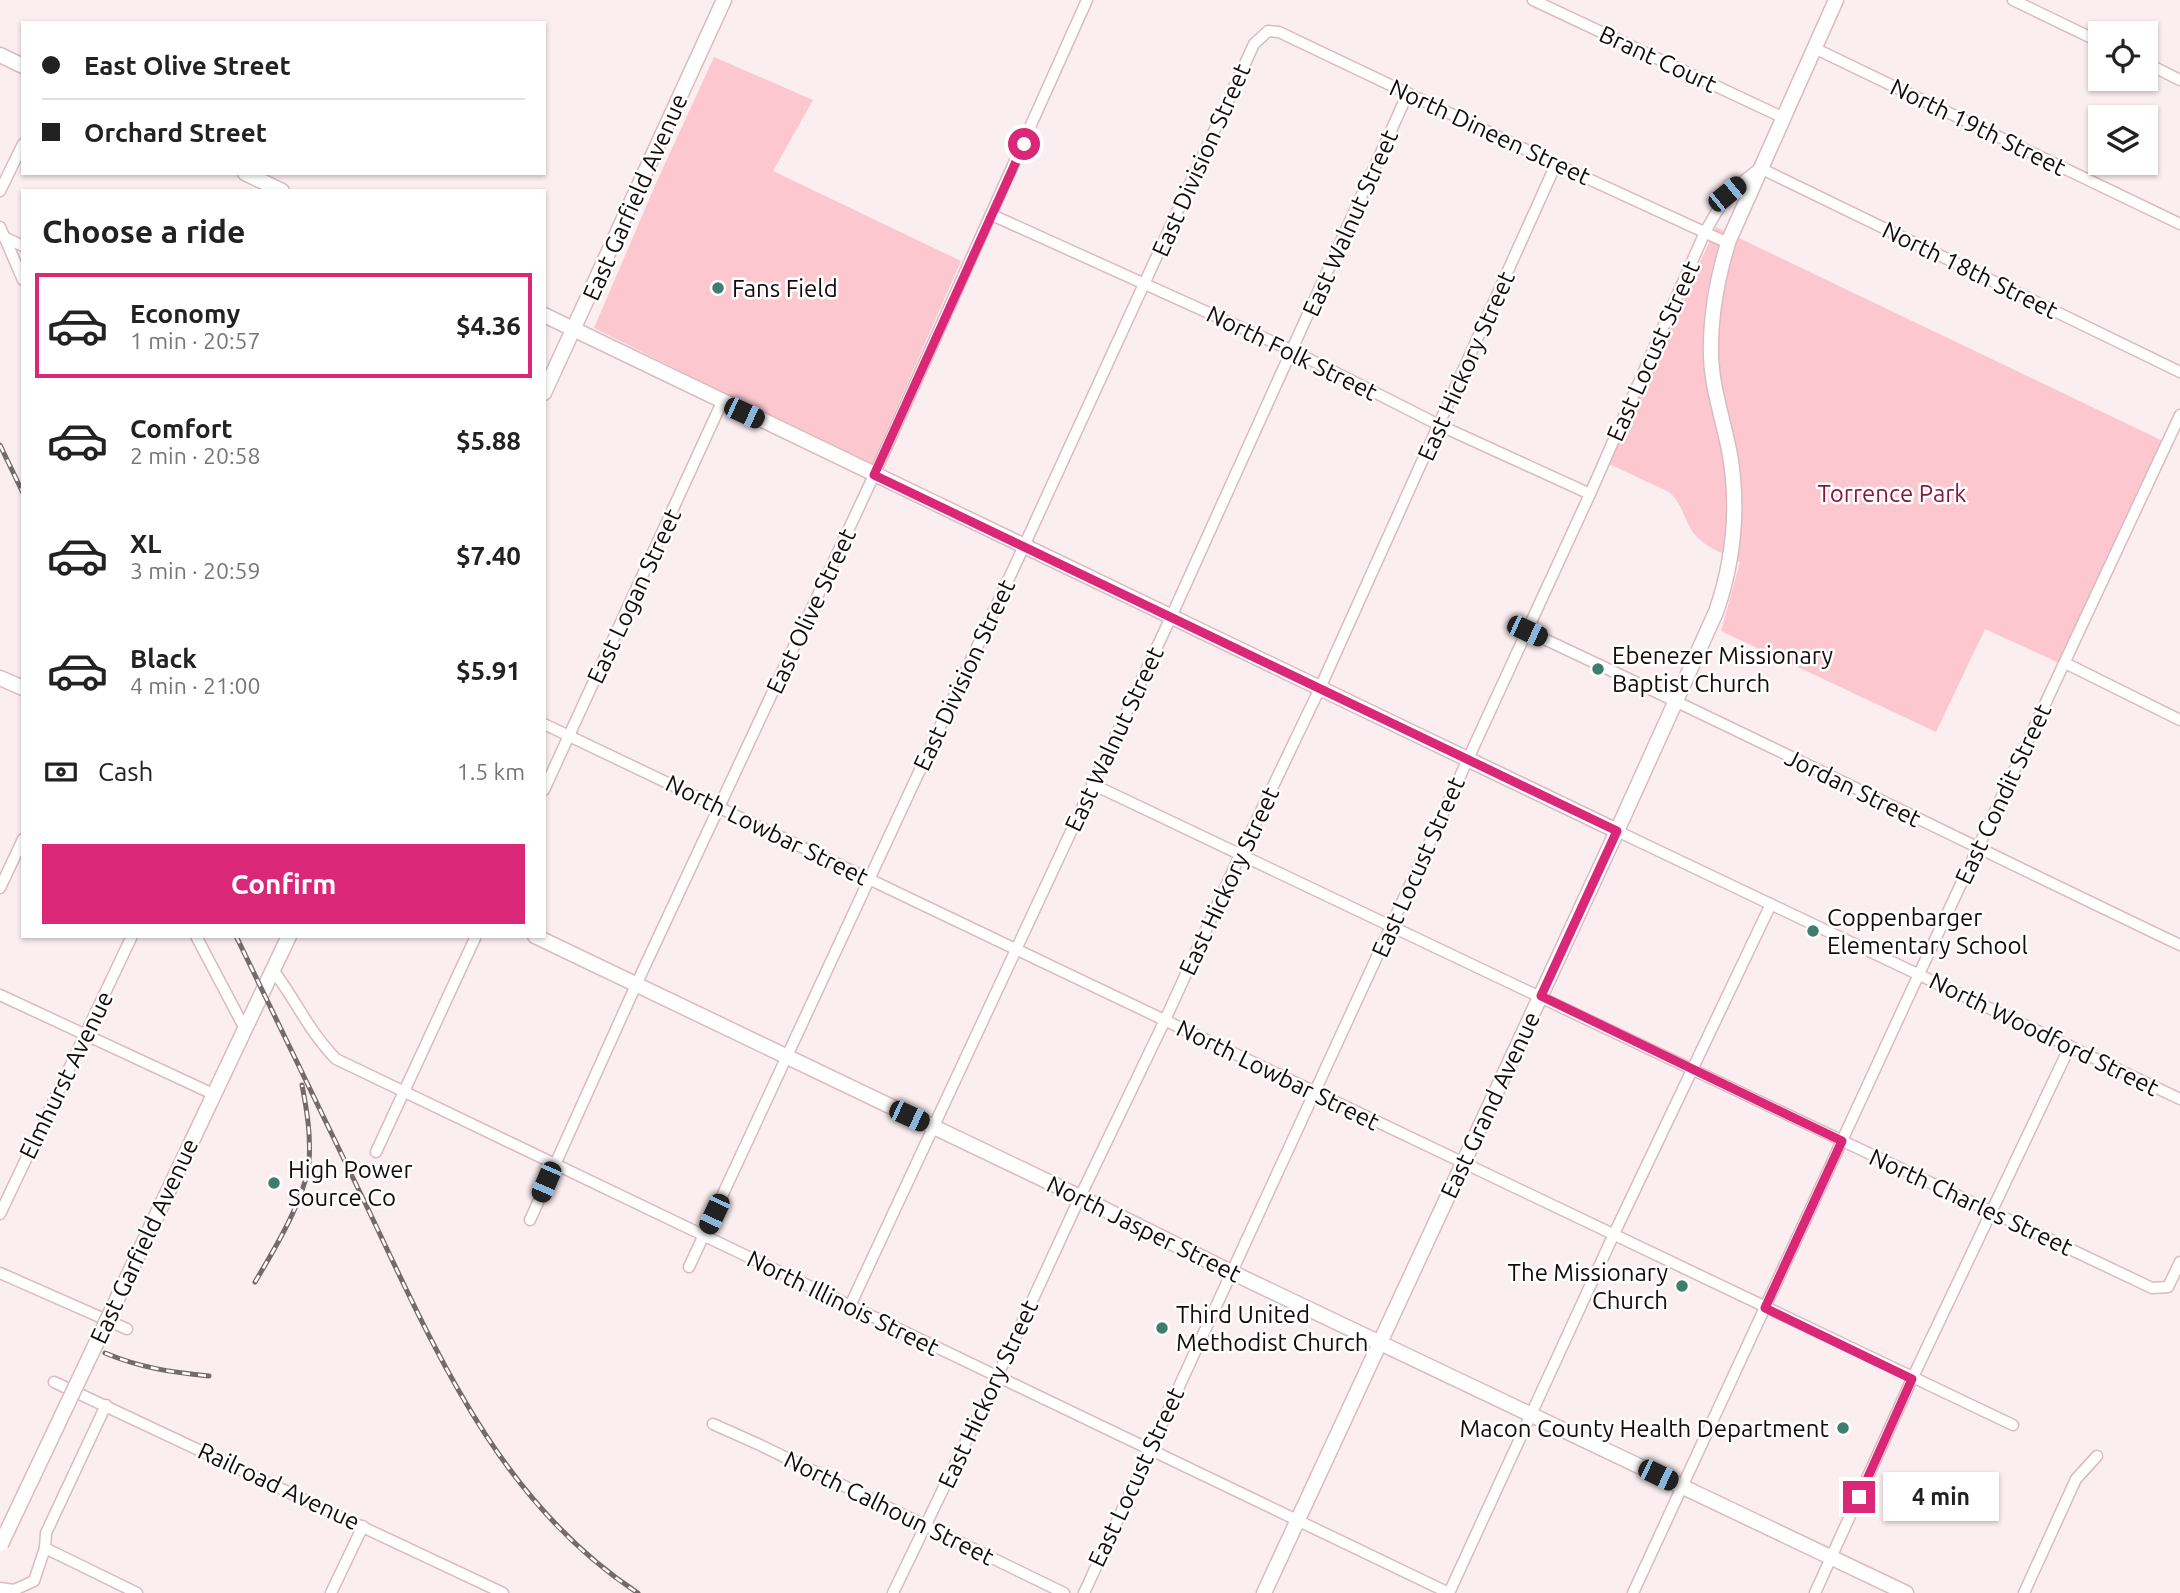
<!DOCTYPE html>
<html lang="en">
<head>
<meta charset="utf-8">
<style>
	:root { --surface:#fff; --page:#f2f2f2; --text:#222; --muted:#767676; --line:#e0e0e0; --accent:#db2777 }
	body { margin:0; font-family:Ubuntu,sans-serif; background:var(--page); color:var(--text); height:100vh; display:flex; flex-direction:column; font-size:26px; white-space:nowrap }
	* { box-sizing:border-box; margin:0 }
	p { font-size:23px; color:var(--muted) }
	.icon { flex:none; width:38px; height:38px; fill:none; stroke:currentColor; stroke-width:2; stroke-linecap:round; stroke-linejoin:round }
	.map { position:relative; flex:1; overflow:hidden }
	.panel { position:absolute; left:21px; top:189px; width:525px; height:749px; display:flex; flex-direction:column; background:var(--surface); border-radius:0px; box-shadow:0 2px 5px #0004 }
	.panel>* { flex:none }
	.top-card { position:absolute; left:21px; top:21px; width:525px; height:154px; border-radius:0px; box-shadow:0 2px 5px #0004; display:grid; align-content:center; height:154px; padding:0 21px; background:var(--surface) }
	.fabs { position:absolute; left:2088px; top:21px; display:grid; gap:14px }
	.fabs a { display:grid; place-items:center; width:70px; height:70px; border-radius:0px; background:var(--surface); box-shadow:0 2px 5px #0004; font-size:35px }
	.end { position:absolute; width:32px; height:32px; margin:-16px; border:9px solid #db2777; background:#fff; box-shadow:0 0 0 4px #fff }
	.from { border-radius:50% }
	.bubble { position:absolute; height:49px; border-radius:0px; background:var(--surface); box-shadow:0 2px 5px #0004; font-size:23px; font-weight:600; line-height:49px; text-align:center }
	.car { position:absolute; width:21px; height:42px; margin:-21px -10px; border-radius:9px; box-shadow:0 0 5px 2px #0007; background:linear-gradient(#222 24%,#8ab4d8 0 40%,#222 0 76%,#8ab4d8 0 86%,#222 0) }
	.top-card b { display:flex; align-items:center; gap:24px; height:66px; font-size:26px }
	.top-card b+b { border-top:2px solid var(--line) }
	.top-card i { width:18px; height:18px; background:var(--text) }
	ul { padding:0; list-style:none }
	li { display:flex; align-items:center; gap:21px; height:105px; margin:0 14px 10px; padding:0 7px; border:4px solid transparent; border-radius:0px }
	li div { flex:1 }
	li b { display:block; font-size:26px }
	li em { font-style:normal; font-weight:600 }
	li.selected { border-color:var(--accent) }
	li>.icon { width:63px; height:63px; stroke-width:1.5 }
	h2 { padding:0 21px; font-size:32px; line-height:84px }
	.pay { display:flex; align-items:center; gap:18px; height:77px; padding:0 21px; font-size:26px }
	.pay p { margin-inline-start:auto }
	.button { display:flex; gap:14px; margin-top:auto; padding:14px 21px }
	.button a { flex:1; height:80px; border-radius:0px; background:var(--accent); color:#fff; font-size:28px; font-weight:600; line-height:80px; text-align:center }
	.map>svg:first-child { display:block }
	.green { fill:#fcc7cf }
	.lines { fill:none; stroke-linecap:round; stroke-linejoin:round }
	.minor-casing { stroke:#dabbbf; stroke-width:13 }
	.tertiary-casing { stroke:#dabbbf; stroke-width:17 }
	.minor { stroke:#fff; stroke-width:10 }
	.tertiary { stroke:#fff; stroke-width:14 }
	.rail-casing { stroke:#74696b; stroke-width:5 }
	.rail { stroke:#fff; stroke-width:2.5; stroke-dasharray:8; stroke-linecap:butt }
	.tertiary-bridge-casing { stroke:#dabbbf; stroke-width:17; stroke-linecap:butt }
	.tertiary-bridge { stroke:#fff; stroke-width:14 }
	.route { stroke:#db2777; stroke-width:9 }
	.poi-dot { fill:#3e7e6d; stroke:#fff; stroke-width:2.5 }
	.labels { text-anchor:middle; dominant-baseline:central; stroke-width:5; stroke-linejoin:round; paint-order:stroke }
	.street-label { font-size:24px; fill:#150b0d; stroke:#fff }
	.poi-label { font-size:24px; fill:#150b0d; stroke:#fff; text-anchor:start }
	.park-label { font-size:24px; fill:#861a3c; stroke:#fff }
</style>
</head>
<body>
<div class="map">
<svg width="2180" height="1593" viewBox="0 0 2180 1593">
	<rect width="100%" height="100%" fill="#fbeef0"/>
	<g class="green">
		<path d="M714,57l99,43 -40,71 188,90 -90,205 -277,-138 63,-147z"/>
		<path d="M1716,227l447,214 -104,222 -74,-34 -49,103 -215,-101 19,-69c-17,-9 -37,-15 -48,-31 -9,-14 -10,-28 -23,-39l-60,-28z"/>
	</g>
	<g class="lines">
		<g class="minor-casing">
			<g id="minor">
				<path d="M1533,0l251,118"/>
				<path d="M2013,0l87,42"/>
				<path d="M1814,48l366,176"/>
				<path d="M2146,63l34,17"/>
				<path d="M0,191l23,-47"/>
				<path d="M992,215l301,136 146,74 151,69"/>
				<path d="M0,227l23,53"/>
				<path d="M4,237l19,9"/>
				<path d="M1527,631c219,102 435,210 653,314"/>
				<path d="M2065,663l115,57"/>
				<path d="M544,724l1469,701"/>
				<path d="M1092,784l1060,504 16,-1 12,-25"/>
				<path d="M544,790l178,-388"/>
				<path d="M1617,831l563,268"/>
				<path d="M0,888l23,-49"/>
				<path d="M196,936l49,93"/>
				<path d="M273,970c22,29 37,63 63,89l1113,534"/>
				<path d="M0,995l213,99"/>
				<path d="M376,1152l100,-216"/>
				<path d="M0,1214l132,-278"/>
				<path d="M530,1220l106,-235 238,-510 213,-475"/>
				<path d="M689,1267l335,-721 230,-502 14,-13 11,1 277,132 172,79"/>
				<path d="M0,1273l127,56"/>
				<path d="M850,1306l321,-689 237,-524"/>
				<path d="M54,1382l449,211"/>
				<path d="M713,1424l47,21 304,148"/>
				<path d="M45,1548l1,-15 60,-128"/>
				<path d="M0,1588l14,2 20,-9 11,-33 92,45"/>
				<path d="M331,1593l32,-67"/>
				<path d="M893,1593l104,-216 83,-180 85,-177 76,-167 79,-165 236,-524"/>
				<path d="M1084,1593l506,-1099 115,-262 22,-38 33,-26 420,204"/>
				<path d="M1449,1593l164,-357 158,-332"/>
				<path d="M1633,1593l286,-619 261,-559"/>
				<path d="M1815,1593l97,-214 158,-333"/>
				<path d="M2024,1593l52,-114 21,-23"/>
			</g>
		</g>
		<g class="tertiary-casing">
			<g id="tertiary">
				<path d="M0,55l23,11"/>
				<path d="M245,173l37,18"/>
				<path d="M544,315l1073,516"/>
				<path d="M544,393l180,-393"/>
				<path d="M0,678l23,10"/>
				<path d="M535,936l545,261 151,75 675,321"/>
				<path d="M174,1179l115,-243"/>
				<path d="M1264,1593l353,-762 99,-219c18,-52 23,-103 14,-157 -6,-33 -18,-66 -19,-99 -1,-40 6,-78 18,-116l107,-240"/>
			</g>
		</g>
		<use href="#minor" class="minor"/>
		<use href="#tertiary" class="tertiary"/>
		<g class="rail-casing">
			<g id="rail">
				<path d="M0,445l23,48"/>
				<path d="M236,936c44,91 88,182 132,273 68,143 132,294 270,384"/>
				<path d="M255,1282c19,-32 50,-83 54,-120 2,-27 -2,-51 -7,-77"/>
				<path d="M105,1353c36,15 65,19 104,23"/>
			</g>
		</g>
		<use href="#rail" class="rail"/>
		<g class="tertiary-bridge-casing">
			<path id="tertiary-bridge" d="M1,1544l173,-365"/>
		</g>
		<use href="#tertiary-bridge" class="tertiary-bridge"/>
	</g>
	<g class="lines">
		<path class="route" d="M1024,144l-150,331 743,356 -76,165 301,145 -77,167 147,71 -53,118"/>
	</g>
	<g class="poi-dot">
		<circle cx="718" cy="288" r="7"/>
		<circle cx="1598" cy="669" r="7"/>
		<circle cx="1813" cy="931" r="7"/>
		<circle cx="274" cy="1183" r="7"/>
		<circle cx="1682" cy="1286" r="7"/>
		<circle cx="1162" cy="1328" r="7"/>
		<circle cx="1843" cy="1428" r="7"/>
	</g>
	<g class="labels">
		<g class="street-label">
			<text transform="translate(1658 59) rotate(25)">Brant Court</text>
			<text transform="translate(1978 127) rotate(26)">North 19th Street</text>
			<text transform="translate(1490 132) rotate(25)">North Dineen Street</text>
			<text transform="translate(1201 160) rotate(-66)">East Division Street</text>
			<text transform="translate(635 197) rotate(-66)">East Garfield Avenue</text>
			<text transform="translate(1350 223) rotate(-66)">East Walnut Street</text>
			<text transform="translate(1970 270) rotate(26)">North 18th Street</text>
			<text transform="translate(1653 351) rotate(-66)">East Locust Street</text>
			<text transform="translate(1292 353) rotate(26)">North Folk Street</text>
			<text transform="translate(1466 366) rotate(-66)">East Hickory Street</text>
			<text transform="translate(634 596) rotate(-65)">East Logan Street</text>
			<text transform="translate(811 611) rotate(-65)">East Olive Street</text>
			<text transform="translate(964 675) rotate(-65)">East Division Street</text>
			<text transform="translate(1114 739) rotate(-65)">East Walnut Street</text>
			<text transform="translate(1853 788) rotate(26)">Jordan Street</text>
			<text transform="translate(2003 794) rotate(-65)">East Condit Street</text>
			<text transform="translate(767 830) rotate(26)">North Lowbar Street</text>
			<text transform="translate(1418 867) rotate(-66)">East Locust Street</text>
			<text transform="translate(1229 881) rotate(-65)">East Hickory Street</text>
			<text transform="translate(2044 1034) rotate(26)">North Woodford Street</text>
			<text transform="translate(66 1075) rotate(-64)">Elmhurst Avenue</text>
			<text transform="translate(1278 1075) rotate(26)">North Lowbar Street</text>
			<text transform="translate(1490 1105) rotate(-65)">East Grand Avenue</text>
			<text transform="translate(1971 1202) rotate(25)">North Charles Street</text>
			<text transform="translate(1144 1229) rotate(26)">North Jasper Street</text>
			<text transform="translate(144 1241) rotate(-65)">East Garfield Avenue</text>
			<text transform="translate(843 1303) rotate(26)">North Illinois Street</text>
			<text transform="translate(988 1394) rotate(-65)">East Hickory Street</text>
			<text transform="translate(1136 1477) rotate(-65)">East Locust Street</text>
			<text transform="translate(279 1486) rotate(25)">Railroad Avenue</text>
			<text transform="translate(889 1508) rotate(26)">North Calhoun Street</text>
		</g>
		<g class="poi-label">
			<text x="732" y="288">Fans Field</text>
			<text x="1612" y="655">Ebenezer Missionary<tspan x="1612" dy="28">Baptist Church</tspan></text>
			<text x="1827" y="917">Coppenbarger<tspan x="1827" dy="28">Elementary School</tspan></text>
			<text x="288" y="1169">High Power<tspan x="288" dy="28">Source Co</tspan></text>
			<text x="1668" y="1272" text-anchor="end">The Missionary<tspan x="1668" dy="28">Church</tspan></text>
			<text x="1176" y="1314">Third United<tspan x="1176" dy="28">Methodist Church</tspan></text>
			<text x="1829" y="1428" text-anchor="end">Macon County Health Department</text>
		</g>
		<g class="park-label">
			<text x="1892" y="493">Torrence Park</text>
		</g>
	</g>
</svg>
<div class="fabs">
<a><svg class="icon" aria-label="locate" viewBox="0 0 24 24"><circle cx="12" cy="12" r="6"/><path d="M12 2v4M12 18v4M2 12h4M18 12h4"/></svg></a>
<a><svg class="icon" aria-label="layers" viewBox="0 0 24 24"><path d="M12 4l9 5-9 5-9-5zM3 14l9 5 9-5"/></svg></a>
</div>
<i class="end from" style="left:1024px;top:144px"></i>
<i class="end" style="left:1859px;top:1497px"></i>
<div class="bubble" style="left:1883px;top:1472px;width:116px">4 min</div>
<i class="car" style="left:1727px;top:194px;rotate:51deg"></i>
<i class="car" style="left:744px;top:413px;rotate:115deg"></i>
<i class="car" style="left:1527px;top:631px;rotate:115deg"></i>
<i class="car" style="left:909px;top:1116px;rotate:115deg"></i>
<i class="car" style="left:546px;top:1182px;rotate:203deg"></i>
<i class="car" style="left:714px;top:1214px;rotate:205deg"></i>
<i class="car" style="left:1658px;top:1475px;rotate:116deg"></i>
<div class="top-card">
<b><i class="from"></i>East Olive Street</b>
<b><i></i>Orchard Street</b>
</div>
<section class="panel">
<h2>Choose a ride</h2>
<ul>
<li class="selected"><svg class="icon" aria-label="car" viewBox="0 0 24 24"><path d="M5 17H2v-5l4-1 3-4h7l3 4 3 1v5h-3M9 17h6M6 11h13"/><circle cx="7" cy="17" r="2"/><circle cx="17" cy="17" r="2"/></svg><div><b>Economy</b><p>1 min · 20:57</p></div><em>$4.36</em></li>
<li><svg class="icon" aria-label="car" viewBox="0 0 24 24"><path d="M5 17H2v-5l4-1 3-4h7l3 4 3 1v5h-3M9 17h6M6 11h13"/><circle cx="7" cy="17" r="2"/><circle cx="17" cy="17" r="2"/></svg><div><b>Comfort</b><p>2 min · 20:58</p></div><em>$5.88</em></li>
<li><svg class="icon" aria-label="car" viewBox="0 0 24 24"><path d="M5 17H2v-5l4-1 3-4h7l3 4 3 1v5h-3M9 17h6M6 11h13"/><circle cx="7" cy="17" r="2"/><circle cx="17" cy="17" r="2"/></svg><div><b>XL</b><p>3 min · 20:59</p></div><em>$7.40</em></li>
<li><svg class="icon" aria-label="car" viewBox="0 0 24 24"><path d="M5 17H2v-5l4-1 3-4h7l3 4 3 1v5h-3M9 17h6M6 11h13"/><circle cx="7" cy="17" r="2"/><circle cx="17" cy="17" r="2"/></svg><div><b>Black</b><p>4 min · 21:00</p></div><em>$5.91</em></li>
</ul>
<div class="pay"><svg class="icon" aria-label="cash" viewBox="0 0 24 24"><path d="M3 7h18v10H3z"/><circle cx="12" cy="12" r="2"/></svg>Cash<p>1.5 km</p></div>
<div class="button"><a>Confirm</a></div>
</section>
</div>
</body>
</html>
